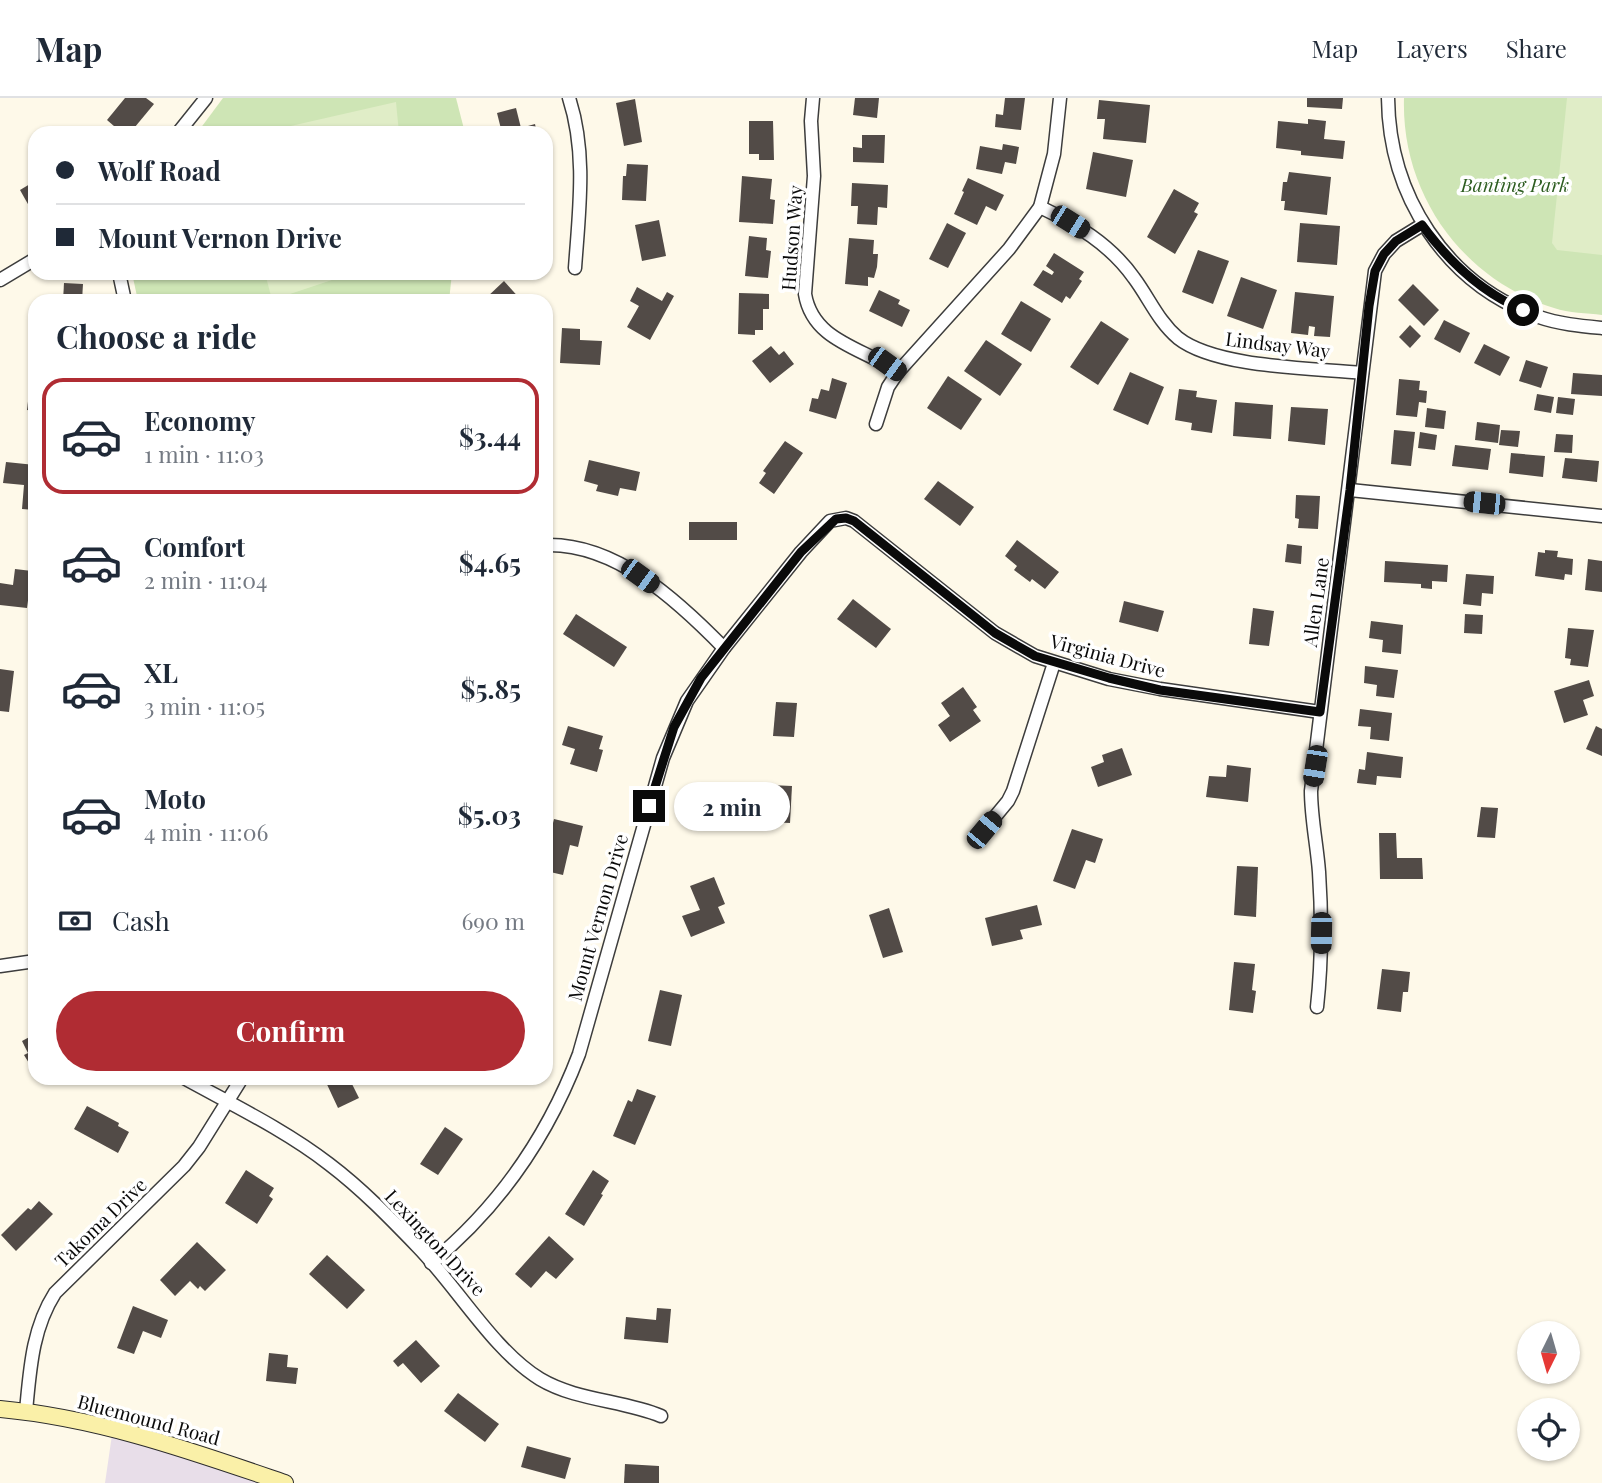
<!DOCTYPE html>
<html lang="en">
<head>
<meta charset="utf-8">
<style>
	:root { --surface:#fff; --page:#f2f2f3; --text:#1f2937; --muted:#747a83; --line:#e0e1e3; --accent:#b02c33 }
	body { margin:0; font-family:"Playfair Display",serif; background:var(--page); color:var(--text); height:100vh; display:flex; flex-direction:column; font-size:26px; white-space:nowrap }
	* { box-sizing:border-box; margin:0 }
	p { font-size:23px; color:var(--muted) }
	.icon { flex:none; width:38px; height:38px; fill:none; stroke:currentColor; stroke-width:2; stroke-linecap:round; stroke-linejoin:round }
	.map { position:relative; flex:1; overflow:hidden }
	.side { position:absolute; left:28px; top:196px; width:525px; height:791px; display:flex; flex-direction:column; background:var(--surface); border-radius:21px; box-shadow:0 2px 5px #0004 }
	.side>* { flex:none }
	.banner { position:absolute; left:28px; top:28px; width:525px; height:154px; border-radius:21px; box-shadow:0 2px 5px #0004; display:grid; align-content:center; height:154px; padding:0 28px; background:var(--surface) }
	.needle { width:46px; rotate:185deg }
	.fabs { position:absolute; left:1517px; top:1223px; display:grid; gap:14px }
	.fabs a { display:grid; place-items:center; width:63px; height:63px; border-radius:50%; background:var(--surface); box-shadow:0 2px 5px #0004; font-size:35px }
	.end { position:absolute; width:32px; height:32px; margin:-16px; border:9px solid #0a0a0a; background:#fff; box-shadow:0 0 0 4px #fff }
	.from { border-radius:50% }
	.bubble { position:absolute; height:49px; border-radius:24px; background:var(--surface); box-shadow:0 2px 5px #0004; font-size:23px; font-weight:700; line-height:49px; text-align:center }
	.car { position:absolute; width:21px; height:42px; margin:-21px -10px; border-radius:9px; box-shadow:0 0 5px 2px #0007; background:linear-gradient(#222 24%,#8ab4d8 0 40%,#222 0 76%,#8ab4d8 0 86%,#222 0) }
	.banner b { display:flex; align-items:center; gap:24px; height:66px; font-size:26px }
	.banner b+b { border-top:2px solid var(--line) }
	.banner i { width:18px; height:18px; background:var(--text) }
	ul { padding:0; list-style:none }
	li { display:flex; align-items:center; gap:21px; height:116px; margin:0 14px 10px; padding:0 14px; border:4px solid transparent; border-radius:21px }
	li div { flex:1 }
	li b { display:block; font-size:26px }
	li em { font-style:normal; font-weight:700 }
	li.current { border-color:var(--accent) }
	li>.icon { width:63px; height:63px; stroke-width:1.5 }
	h2 { padding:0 28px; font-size:32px; line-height:84px }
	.pay { display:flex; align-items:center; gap:18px; height:77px; padding:0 28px; font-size:26px }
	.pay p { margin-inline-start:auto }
	.primary-button { display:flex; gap:14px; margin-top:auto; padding:14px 28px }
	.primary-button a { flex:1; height:80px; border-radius:42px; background:var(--accent); color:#fff; font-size:28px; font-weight:700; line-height:80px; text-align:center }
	header { display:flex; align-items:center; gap:42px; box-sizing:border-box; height:98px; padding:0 35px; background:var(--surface); border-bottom:2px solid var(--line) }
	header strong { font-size:33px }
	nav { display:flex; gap:38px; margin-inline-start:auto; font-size:24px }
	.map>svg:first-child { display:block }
	.industrial { fill:#e8dee9 }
	.green { fill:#cee5b5 }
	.pitch { fill:#e0edc7 }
	.building { fill:#524b47 }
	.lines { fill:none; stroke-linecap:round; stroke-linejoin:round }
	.minor-casing { stroke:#3d3d3d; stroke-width:15 }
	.secondary-casing { stroke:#2c2c2c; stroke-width:18 }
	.minor { stroke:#fff; stroke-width:12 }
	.secondary { stroke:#faf0a8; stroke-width:16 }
	.route { stroke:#0a0a0a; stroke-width:9 }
	.labels { text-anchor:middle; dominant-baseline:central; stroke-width:7; stroke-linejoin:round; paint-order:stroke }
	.park-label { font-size:19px; font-style:italic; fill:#2d5d20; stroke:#fff }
	.street-label { font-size:19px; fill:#0a0a0a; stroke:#fff }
</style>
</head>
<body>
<header>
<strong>Map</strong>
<nav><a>Map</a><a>Layers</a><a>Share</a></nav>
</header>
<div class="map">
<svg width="1602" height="1385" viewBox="0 0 1602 1385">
	<rect width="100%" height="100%" fill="#fef9e9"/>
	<path class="industrial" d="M113,1330l171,55h-179z"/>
	<g class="green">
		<path d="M223,0h233l9,35h-268z"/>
		<path d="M1404,0h198v217c-15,-2 -33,-2 -48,-7 -91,-28 -153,-114 -150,-210z"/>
		<path d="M132,175h320l-3,28h-311z"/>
	</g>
	<g class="pitch">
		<path d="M1567,0h35v157l-45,-5 -5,-7z"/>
		<path d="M396,4l3,31h-139z"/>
		<path d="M265,175h88l-81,27z"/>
	</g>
	<g class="building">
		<path d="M125,0h21l8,6 -24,29h-8l-15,-13z"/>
		<path d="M855,0h24l-2,20 -24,-3z"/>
		<path d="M1005,0h20l-4,32 -26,-3 1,-13 7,1z"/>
		<path d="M1307,0h36l-1,11 -35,-2z"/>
		<path d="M635,1l7,43 -18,4 -8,-43z"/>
		<path d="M1099,2l51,5 -4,38 -43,-4 2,-20h-8z"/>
		<path d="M516,10l5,20 14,-4 2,9h-35l-5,-20z"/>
		<path d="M1308,21l18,2 -2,18 21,2 -2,18 -42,-4v-4l-25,-3 2,-27 30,3z"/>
		<path d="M749,23h24l1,39h-15v-6h-10z"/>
		<path d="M862,37h23l-1,28 -31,-1v-15l9,1z"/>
		<path d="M1003,46l16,3 -3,17 -11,-2 -3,12 -26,-5 4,-23 22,4z"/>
		<path d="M1093,54l40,8 -7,37 -40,-8z"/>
		<path d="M627,66l21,1 -2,36 -24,-1 1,-24h3z"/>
		<path d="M1289,74l42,5 -4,38 -43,-5 1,-9h-4l2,-19h4z"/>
		<path d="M742,78l30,3 -2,20 5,1 -2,24 -34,-2z"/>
		<path d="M968,80l36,17 -8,16 -10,-5 -9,19 -23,-11 10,-22 -2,-1z"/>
		<path d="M35,83v31l-2,1 -13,-23z"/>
		<path d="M852,85l36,2 -1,23 -9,-1 -1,18 -20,-1 1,-18h-7z"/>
		<path d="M1174,91l25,14 -5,9 4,2 -23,40 -28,-17z"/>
		<path d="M659,122l7,36 -24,5 -7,-36z"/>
		<path d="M947,125l19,10 -18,35 -19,-9z"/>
		<path d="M1300,125l40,3 -3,39 -40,-3z"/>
		<path d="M749,138l18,2 -1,12 5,1 -3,27 -23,-2z"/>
		<path d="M849,140l25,2 -1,14h5l-1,13 -3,11 -6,-1v9l-23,-2z"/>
		<path d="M1198,152l31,11 -16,43 -31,-12z"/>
		<path d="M1054,155l30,19 -5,7 3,2 -12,18 -4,-3 -4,7 -29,-18 10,-15 9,5 2,-3 -8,-6z"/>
		<path d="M1241,179l36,13 -14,39 -36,-13z"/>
		<path d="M504,183l18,20h-33l-3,-3z"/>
		<path d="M64,185l19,1 -1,17h-19z"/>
		<path d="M1413,186l26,26 -15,16 -26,-26z"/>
		<path d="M637,189l25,14 5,-9 7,4 -24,44 -23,-13 12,-21 -9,-5z"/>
		<path d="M879,192l21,10 -2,4 12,6 -8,17 -33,-16z"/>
		<path d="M1295,194l39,4 -4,41 -16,-1 1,-9 -6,-1 -1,9 -17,-2z"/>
		<path d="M739,195l30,1v15h-6v21h-8v5l-17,-1z"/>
		<path d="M1021,203l30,18 -20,33 -30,-18z"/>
		<path d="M1444,222l26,13 -10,20 -26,-14z"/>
		<path d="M1101,223l28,18 -31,46 -28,-18z"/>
		<path d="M1410,227l11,11 -11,12 -11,-11z"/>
		<path d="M562,230l18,1v11l22,1 -2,24 -40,-2z"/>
		<path d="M986,242l36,24 -22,32 -36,-25z"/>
		<path d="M1484,246l26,13 -10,19 -26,-13z"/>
		<path d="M771,248l8,9 5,-4 10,13 -24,19 -18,-22z"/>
		<path d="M33,261h2v52l-8,-1z"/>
		<path d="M1526,262l22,7 -7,21 -22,-7z"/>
		<path d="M1130,274l34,15 -16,38 -35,-15z"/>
		<path d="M1573,275l29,2v21l-31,-2z"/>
		<path d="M948,278l34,23 -21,31 -34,-22z"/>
		<path d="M832,280l15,5 -11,36 -27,-8 3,-13 6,1 3,-10 8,2z"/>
		<path d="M1399,281l21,2 -1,9 8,1 -1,12 -7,-1 -2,15 -21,-2z"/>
		<path d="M1179,291l18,2 -1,6 21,3 -5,33 -21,-3 1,-7 -17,-3z"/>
		<path d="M1537,296l17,3 -3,16 -17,-3z"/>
		<path d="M1558,299l17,2 -2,16 -17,-2z"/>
		<path d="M1235,304l38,3 -2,34 -38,-3z"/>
		<path d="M1291,309l37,2 -3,36 -37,-4z"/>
		<path d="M1427,310l19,3 -2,18 -19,-2z"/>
		<path d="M1477,324l23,3 -2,18 -23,-3z"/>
		<path d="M1394,332l21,2 -4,34 -20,-2z"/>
		<path d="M1501,332l19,1 -2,16 -19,-2z"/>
		<path d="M1420,334l17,3 -2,15 -17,-2z"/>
		<path d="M1556,336l17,1 -1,18 -18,-1z"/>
		<path d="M785,343l18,12 -29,41 -15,-11 7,-10 -3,-2z"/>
		<path d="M1455,347l36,4 -3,21 -36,-4z"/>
		<path d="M1511,355l34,3 -2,21 -34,-4z"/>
		<path d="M1565,360l34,3 -2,21 -35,-4z"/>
		<path d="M589,362l51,12 -4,19 -16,-3 -2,8 -22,-5 2,-6 -14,-4z"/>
		<path d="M6,364l29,3v45l-13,-1 2,-24 -21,-2z"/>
		<path d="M938,383l36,26 -14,19 -36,-27z"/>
		<path d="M1296,397l24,1 -2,33 -20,-1 1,-9 -4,-1z"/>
		<rect x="689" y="424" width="48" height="18"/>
		<path d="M1017,442l42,32 -14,17 -13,-10 -2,3 -16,-12 3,-4 -12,-10z"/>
		<path d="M1287,446l15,2 -1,18 -16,-2z"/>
		<path d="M1545,452l13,1 -1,6 16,2 -1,16 -7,-1 -1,6 -29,-4 3,-24 7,1z"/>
		<path d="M1588,461l14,2v31l-17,-2z"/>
		<path d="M1385,463l63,4 -1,17 -15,-1v8l-11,-1v-4l-37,-2z"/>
		<path d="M15,471l17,2 -5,37 -27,-3v-22l13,2z"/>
		<path d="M1466,476l28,2 -1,18 -11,-1 -1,13 -18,-2z"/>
		<path d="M853,501l38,30 -15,19 -39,-29z"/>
		<path d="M1124,503l40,10 -6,21 -39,-10z"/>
		<path d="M1253,510l21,3 -5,35 -20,-2z"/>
		<path d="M576,516l51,33 -13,20 -51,-33z"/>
		<path d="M1465,516l18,1 -1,19 -18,-1z"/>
		<path d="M1371,523l32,4 -2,29 -19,-2 1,-12 -14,-2z"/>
		<path d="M1568,530l26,2 -6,37 -18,-2 1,-6 -6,-1z"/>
		<path d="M1365,568l33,4 -4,28 -18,-2 1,-11 -13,-2z"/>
		<path d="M0,571l14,2 -5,41 -9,-1z"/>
		<path d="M1589,582l5,16 -11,4 5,15 -24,8 -10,-32z"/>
		<path d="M963,589l14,20 -4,3 8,11 -31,21 -12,-17 12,-9 -9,-13z"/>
		<path d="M776,604l21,1 -3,34 -21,-1z"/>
		<path d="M1360,611l32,4 -3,28 -19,-2 1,-12 -13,-1z"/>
		<path d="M568,628l35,10 -4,13 4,1 -6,22 -27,-8 5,-15 -13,-4z"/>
		<path d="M1596,628l6,3v27l-16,-7z"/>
		<path d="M1122,650l10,27 -34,12 -7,-20 13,-5 -2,-7z"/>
		<path d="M1367,654l36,5 -2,21 -24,-2 -1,9 -19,-2 2,-14 6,1z"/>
		<path d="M1227,667l24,3 -3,34 -42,-5 3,-21 17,1z"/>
		<path d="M770,687l22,1 -2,37 -22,-1z"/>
		<path d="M1481,709l17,1 -3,30 -18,-1z"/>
		<path d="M554,721l29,7 -5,21 -8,-2 -7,30 -17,-4v-20z"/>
		<path d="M1072,731l31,10 -8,24 -9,-3 -11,29 -22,-8z"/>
		<path d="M1379,735h17l1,25h25l1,21h-43z"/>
		<path d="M1237,768l21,1 -2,50 -22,-2z"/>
		<path d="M714,779l11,27 -7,3 7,16 -34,14 -9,-21 18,-6 -10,-24z"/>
		<path d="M1037,807l5,20 -22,5 3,9 -31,7 -7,-28z"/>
		<path d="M889,810l14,44 -20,6 -14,-43z"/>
		<path d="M1234,864l21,2 -3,26 4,1 -3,22 -24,-3z"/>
		<path d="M1382,871l28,3 -2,20h-5l-2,20 -24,-3z"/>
		<path d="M660,892l22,5 -11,51 -23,-5z"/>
		<path d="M35,936v39l-11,-18 4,-2 -6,-12z"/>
		<path d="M324,980h25l10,20 -21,10z"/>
		<path d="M637,991l19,7 -21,49 -22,-9 15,-36 4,2z"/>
		<path d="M87,1008l32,17 -1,3 11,6 -11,21 -44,-24z"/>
		<path d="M445,1029l18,12 -25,36 -18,-11z"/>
		<path d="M246,1072l28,18 -5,8 4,3 -16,25 -32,-21z"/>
		<path d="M593,1072l16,11 -8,13 2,1 -19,31 -19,-12z"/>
		<path d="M39,1103l14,13 -37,37 -15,-16 27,-27 3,2z"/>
		<path d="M549,1138l25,23 -18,20 -10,-8 -15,17 -16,-14z"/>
		<path d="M197,1144l29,28 -21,21 -5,-5 -2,3 -8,-8 -15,15 -15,-16z"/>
		<path d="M327,1157l38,35 -18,19 -38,-35z"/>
		<path d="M133,1208l35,14 -7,18 -18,-7 -9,23 -17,-6z"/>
		<path d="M657,1210l14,1 -3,34 -44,-4 2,-22 30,3z"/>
		<path d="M416,1242l24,26 -19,17 -18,-20 -5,4 -5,-6z"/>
		<path d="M269,1255l19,2 -1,12 11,1 -2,16 -30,-3z"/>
		<path d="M458,1295l41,31 -14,18 -41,-31z"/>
		<path d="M527,1348l44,12 -6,21 -44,-12z"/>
		<path d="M625,1366l34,2v17h-35z"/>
	</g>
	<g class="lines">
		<g class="minor-casing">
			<g id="minor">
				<path d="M569,0c18,55 10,113 6,170"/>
				<path d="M813,0l-2,23 3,55 -9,118c8,48 59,54 93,78"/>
				<path d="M1388,0c1,97 57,186 151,219 20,7 42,9 63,11"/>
				<path d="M178,35l28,-35"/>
				<path d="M1040,109c36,17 70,37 94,71 15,20 24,43 44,60 38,30 135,30 184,35"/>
				<path d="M119,175l6,28"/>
				<path d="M0,182l35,-21"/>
				<path d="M876,326l12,-37 10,-15 111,-123 31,-42 14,-53 6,-56"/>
				<path d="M1350,392l252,26"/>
				<path d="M546,447c70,-2 132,56 178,103"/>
				<path d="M984,732l24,-29 5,-10 41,-128"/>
				<path d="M0,868l35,-5"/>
				<path d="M1317,909c5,-45 5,-90 2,-135 -2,-27 -8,-54 -8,-81l64,-520 9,-17 12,-13 26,-16"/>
				<path d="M184,980c49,27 101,52 145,86 33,25 61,54 89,83 39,40 76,104 122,132 37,22 83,21 121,37"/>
				<path d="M431,1165c68,-56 117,-127 148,-209l84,-296 24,-57 37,-53 77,-96 29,-31 16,-3 8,3 141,112 40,23 74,23 51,10 160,23"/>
				<path d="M26,1313c4,-41 6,-82 29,-118l129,-127 15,-19 43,-69"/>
			</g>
		</g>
		<g class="secondary-casing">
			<path id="secondary" d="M0,1311c99,9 191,42 285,74"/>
		</g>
		<use href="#minor" class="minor"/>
		<use href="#secondary" class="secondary"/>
	</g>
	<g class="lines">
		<path class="route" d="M649,708l25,-79 27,-49 100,-126 35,-33 10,-1 8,3 141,112 40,23 74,22 51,12 160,22 30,-222 19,-184 6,-35 9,-17 12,-13 26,-16c27,37 59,67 101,85"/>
	</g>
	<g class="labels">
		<g class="park-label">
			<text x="1515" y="86">Banting Park</text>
		</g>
		<g class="street-label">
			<text transform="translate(791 140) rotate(-86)">Hudson Way</text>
			<text transform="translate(1278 246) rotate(7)">Lindsay Way</text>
			<text transform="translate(1315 504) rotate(-82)">Allen Lane</text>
			<text transform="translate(1108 557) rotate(15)">Virginia Drive</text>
			<text transform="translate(597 819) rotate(-74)">Mount Vernon Drive</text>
			<text transform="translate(100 1124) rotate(-44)">Takoma Drive</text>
			<text transform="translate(436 1144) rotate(47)">Lexington Drive</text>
			<text transform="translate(149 1321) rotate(15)">Bluemound Road</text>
		</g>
	</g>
</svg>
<div class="fabs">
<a><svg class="needle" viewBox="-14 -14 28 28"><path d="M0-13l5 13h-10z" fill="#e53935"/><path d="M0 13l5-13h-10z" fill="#747a83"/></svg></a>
<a><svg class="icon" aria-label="locate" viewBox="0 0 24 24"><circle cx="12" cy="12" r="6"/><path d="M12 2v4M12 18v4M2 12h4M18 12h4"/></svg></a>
</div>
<i class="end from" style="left:1523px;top:212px"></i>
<i class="end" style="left:649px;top:708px"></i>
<div class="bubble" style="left:674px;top:684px;width:116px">2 min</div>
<i class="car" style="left:1070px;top:124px;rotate:122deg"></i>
<i class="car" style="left:887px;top:266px;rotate:126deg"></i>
<i class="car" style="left:1484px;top:405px;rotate:276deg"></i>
<i class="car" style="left:640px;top:478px;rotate:126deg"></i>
<i class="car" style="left:1315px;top:668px;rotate:189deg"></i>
<i class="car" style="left:984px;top:732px;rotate:40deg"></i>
<i class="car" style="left:1321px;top:835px;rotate:181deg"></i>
<div class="banner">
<b><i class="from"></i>Wolf Road</b>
<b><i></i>Mount Vernon Drive</b>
</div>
<section class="side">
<h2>Choose a ride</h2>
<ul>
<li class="current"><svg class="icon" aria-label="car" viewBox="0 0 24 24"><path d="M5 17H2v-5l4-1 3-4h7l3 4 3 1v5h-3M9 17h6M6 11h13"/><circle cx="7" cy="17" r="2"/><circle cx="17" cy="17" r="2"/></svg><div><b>Economy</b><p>1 min · 11:03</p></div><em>$3.44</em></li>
<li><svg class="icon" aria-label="car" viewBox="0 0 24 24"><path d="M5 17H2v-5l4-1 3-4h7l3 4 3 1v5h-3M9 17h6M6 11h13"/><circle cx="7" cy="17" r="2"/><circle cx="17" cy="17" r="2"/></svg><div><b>Comfort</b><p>2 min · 11:04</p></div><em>$4.65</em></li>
<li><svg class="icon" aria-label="car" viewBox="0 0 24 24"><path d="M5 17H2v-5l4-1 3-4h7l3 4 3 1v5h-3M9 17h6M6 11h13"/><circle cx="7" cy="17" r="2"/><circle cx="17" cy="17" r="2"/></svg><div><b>XL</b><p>3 min · 11:05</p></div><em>$5.85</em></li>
<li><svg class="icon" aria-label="car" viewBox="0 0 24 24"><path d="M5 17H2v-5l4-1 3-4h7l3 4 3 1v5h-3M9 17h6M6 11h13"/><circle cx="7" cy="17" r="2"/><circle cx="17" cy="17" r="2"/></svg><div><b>Moto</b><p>4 min · 11:06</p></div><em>$5.03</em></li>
</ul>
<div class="pay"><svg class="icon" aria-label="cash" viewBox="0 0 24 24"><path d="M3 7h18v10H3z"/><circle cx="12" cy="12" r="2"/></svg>Cash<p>690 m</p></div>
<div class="primary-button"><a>Confirm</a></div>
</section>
</div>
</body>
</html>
